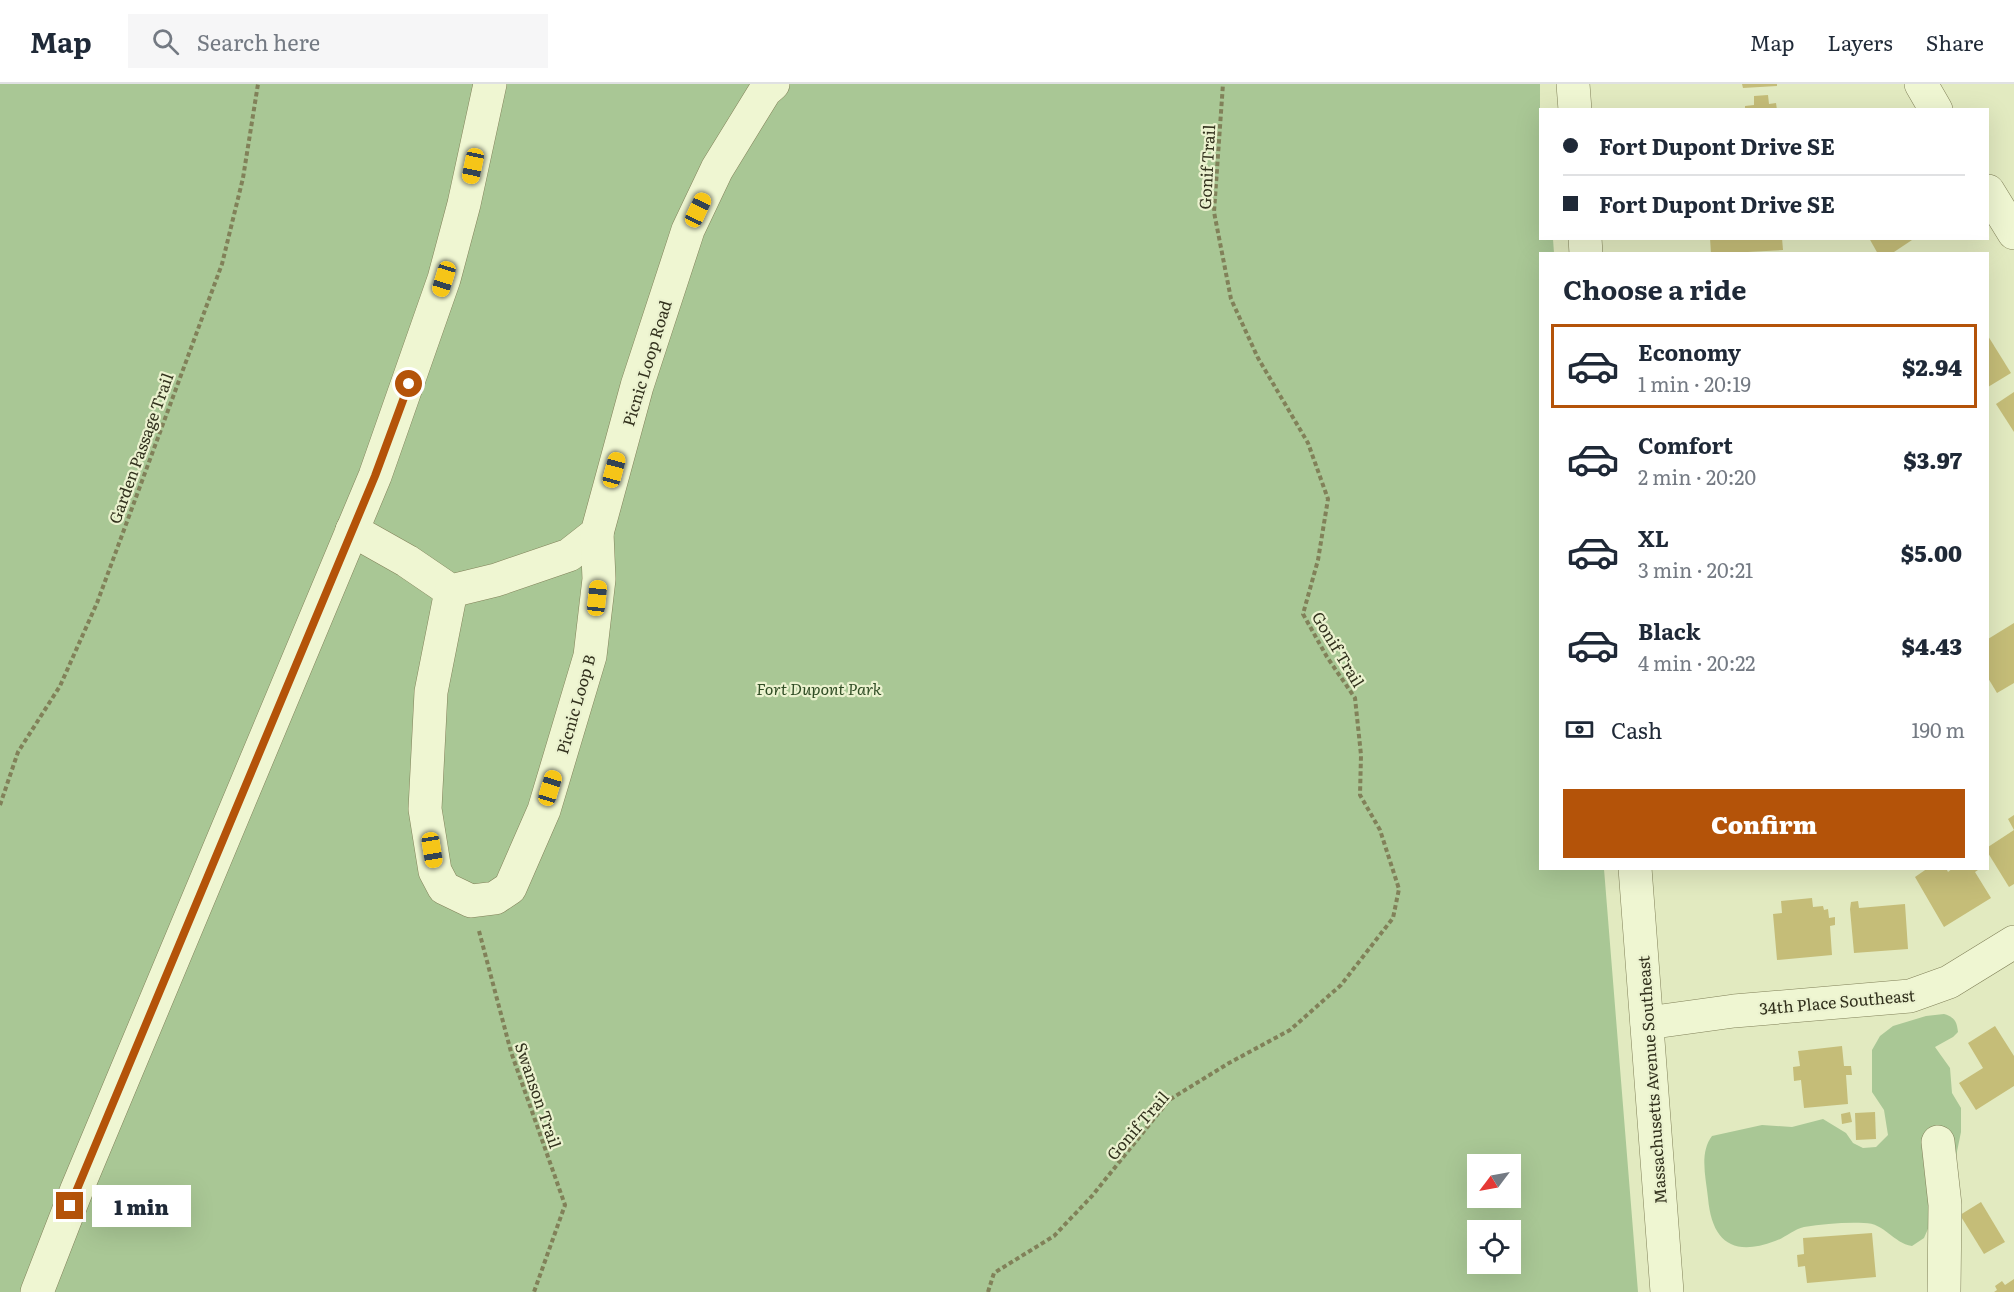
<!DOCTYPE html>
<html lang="en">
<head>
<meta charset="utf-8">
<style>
	:root { --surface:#fff; --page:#f6f6f7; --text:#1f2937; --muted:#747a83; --line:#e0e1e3; --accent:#b45309 }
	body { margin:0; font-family:Literata,serif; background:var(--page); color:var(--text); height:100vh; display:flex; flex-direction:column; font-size:22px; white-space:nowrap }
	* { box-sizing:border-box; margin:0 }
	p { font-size:20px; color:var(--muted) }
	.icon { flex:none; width:33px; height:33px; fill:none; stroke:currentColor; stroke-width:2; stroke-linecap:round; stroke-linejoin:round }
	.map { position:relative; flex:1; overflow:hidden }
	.sheet { position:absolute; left:1539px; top:168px; width:450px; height:618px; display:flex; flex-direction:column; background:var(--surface); border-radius:0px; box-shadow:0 6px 24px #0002 }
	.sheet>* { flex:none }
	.banner { position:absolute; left:1539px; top:24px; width:450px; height:132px; border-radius:0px; box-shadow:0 6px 24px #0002; display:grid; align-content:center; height:132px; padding:0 24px; background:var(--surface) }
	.needle { width:39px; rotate:238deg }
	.buttons { position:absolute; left:1467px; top:1070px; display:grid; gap:12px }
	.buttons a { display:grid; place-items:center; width:54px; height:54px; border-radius:0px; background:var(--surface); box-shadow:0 6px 24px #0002; font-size:30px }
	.end { position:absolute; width:27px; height:27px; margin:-14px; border:8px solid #b45309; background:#fff; box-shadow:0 0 0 3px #fff }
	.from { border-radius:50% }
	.bubble { position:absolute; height:42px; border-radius:0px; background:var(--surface); box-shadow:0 6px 24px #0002; font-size:20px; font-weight:800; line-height:42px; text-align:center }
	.car { position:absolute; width:18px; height:36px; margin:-18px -9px; border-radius:8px; box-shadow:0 0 4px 2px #0007; background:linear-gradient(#f5c518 24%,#345 0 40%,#f5c518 0 76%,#345 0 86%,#f5c518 0) }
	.banner b { display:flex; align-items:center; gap:21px; height:57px; font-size:22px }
	.banner b+b { border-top:2px solid var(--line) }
	.banner i { width:15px; height:15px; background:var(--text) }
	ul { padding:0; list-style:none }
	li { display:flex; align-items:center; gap:18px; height:84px; margin:0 12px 9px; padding:0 12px; border:3px solid transparent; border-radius:0px }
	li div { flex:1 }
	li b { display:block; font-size:22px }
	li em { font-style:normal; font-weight:800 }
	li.current { border-color:var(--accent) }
	li>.icon { width:54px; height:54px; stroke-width:1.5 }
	h2 { padding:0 24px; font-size:27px; line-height:72px }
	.pay { display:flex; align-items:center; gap:15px; height:66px; padding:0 24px; font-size:22px }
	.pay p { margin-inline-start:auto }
	.action { display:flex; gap:12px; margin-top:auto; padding:12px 24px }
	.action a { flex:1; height:69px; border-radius:0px; background:var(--accent); color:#fff; font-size:24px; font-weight:800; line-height:69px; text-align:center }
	header { display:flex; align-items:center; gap:36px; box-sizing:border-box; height:84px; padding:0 30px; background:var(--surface); border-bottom:2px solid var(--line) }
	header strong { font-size:28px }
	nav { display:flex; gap:33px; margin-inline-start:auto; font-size:21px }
	.search { width:420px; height:54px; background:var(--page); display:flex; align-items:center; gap:15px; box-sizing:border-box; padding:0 21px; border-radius:0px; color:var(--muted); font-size:22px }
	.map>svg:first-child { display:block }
	.green { fill:#a9c795; fill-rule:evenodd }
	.building { fill:#c5bd78 }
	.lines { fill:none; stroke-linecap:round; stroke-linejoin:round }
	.minor-casing { stroke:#818159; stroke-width:34 }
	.path { stroke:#818159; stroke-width:4; stroke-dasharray:4.5 3; stroke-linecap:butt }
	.minor { stroke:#eff6d2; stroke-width:33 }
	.route { stroke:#b45309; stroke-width:8 }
	.labels { text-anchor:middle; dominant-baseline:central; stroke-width:4.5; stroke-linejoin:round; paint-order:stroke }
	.street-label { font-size:16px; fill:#32311d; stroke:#ebf2cf }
	.park-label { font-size:16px; font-style:italic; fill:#304d25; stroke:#ebf2cf }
</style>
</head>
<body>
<header>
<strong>Map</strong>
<div class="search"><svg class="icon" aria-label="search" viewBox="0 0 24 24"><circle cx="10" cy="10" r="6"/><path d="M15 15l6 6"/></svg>Search here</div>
<nav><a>Map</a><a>Layers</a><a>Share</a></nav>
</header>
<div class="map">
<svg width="2014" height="1208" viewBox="0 0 2014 1208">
	<rect width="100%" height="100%" fill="#e2eac0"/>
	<g class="green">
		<path d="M0,0h1540v154l13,1 1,14 -14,1v614l64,1 34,423h-1638zM1478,1080h32v33h-32zM1478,1146h32v33h-32z"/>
		<path d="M1944,930c10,3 13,7 14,18l-5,5 -18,10 15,21 2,25 9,15v24l-8,39 -29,67 -12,8c-19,-3 -27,-23 -48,-23 -19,-1 -41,1 -60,4 -10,2 -19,11 -29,14 -42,16 -63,1 -67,-43 -2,-20 -9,-45 4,-62l50,-11 30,2 31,-8 23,14 7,10 10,5 13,-1 12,-12 -4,-25 -12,-18v-42l8,-14 13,-10 33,-10z"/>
	</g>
	<g class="building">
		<path d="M1742,0h35v2l-34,2z"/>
		<path d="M1768,11l1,9 7,-1 1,7h-32v-4l9,-1v-9z"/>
		<path d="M1710,154h72l1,12 -72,4z"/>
		<path d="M1869,154h46l-24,16h-13z"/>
		<path d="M1988,252l23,37 -23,14z"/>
		<path d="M2014,308v40l-18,-28z"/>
		<path d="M2014,539v60l-17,10 -9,-15v-39z"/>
		<path d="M2014,731v15l-6,-11z"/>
		<path d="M2014,746v54l-5,3 -21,-34v-6z"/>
		<path d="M1928,784h18l2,4 5,-4h28l-6,4 16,26 -47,29 -29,-50z"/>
		<path d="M1812,814l1,9 10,-1 1,4 4,-1 1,9 6,-1v8l-5,1 2,29 -55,5 -4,-46 9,-1 -1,-12z"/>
		<path d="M1858,817l1,7 46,-4 3,45 -54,4 -4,-44 1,-7z"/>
		<path d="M1995,942l19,30v30l-38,24 -17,-27 24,-15 -15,-25z"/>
		<path d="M1842,962l2,20h7l1,9h-6l2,29 -44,4 -3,-28 -7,1 -1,-14 7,-1 -2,-15z"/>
		<path d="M1850,1028l2,10 -10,2 -1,-10z"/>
		<path d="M1875,1028l1,27 -20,1 -1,-27z"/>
		<path d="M1981,1118l24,40 -21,12 -24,-39z"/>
		<path d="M1872,1149l4,44 -69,6 -2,-17 -7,1 -1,-12 7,-1 -1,-16z"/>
		<path d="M2014,1195v13h-20l3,-2 -2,-4 7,-5 3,4z"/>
	</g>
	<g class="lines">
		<g class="minor-casing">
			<g id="minor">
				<path d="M1573,0l2,26"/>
				<path d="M1921,0l15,26"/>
				<path d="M1988,107l26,42"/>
				<path d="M1585,154l1,16"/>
				<path d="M352,446l55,31 44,30 45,-11 73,-25 28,-22 40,-147 51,-156 29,-61 48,-78 8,-7"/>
				<path d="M451,507l-20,101 -6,117 10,62 9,17 27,13 24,-3 15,-10 34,-78 46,-154 9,-77 -2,-46"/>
				<path d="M1635,784l32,424"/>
				<path d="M1647,939l87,-12 176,-15 39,-14 65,-40"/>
				<path d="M1938,1058l7,63 -1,87"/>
				<path d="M37,1208l40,-103 298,-713 69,-197 20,-75 26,-120"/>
			</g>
		</g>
		<g class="path">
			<path d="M0,721l18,-53 42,-66 37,-83 125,-339 21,-86 15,-94"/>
			<path d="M479,847l32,121 54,153 -31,87"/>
			<path d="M988,1208l6,-19 60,-37 38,-40 77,-96 60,-37 61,-33 51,-45 52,-67 6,-29 -19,-59 -20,-35 1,-40 -6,-57 -28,-41 -24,-43 15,-54 10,-61 -20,-56 -50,-85 -27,-59 -17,-87 9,-128"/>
		</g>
		<use href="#minor" class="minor"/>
	</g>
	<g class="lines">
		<path class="route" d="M70,1122l305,-730 34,-92"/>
	</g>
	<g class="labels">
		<g class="street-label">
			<text transform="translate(1206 83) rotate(-87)">Gonif Trail</text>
			<text transform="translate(646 279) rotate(-73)">Picnic Loop Road</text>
			<text transform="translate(140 364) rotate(-70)">Garden Passage Trail</text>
			<text transform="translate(1339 565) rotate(59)">Gonif Trail</text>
			<text transform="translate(575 620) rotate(-74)">Picnic Loop B</text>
			<text transform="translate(1837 917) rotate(-5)">34th Place Southeast</text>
			<text transform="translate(1651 996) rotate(-94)">Massachusetts Avenue Southeast</text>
			<text transform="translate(539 1011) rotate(71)">Swanson Trail</text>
			<text transform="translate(1137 1041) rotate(-49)">Gonif Trail</text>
		</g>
		<g class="park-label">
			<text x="819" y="604">Fort Dupont Park</text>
		</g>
	</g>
</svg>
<div class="buttons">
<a><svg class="needle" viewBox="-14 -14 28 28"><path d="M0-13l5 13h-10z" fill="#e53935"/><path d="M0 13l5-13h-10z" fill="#747a83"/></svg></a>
<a><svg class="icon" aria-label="locate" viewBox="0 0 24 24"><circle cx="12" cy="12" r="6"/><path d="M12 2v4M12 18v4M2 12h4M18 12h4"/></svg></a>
</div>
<i class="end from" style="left:409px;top:300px"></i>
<i class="end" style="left:70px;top:1122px"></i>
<div class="bubble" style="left:92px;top:1101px;width:99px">1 min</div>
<i class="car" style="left:473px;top:82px;rotate:192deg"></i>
<i class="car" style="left:698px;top:126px;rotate:25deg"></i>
<i class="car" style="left:444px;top:195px;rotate:197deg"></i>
<i class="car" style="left:614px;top:386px;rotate:15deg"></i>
<i class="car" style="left:597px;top:514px;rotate:6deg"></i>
<i class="car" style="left:550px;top:704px;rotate:17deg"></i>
<i class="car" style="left:432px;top:766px;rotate:171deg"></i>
<div class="banner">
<b><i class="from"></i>Fort Dupont Drive SE</b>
<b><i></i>Fort Dupont Drive SE</b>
</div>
<section class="sheet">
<h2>Choose a ride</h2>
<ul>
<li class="current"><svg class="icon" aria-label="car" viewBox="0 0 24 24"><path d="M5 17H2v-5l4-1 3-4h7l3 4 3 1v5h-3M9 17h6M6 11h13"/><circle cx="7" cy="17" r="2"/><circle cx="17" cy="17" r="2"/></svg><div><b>Economy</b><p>1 min · 20:19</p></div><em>$2.94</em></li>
<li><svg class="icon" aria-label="car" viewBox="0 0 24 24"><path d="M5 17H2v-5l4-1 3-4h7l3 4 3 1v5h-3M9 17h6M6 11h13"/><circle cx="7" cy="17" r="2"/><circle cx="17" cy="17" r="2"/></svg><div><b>Comfort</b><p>2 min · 20:20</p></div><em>$3.97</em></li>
<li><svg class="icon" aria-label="car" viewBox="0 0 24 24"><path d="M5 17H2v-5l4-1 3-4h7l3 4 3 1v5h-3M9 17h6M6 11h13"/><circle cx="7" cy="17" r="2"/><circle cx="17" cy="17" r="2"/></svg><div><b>XL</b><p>3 min · 20:21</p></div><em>$5.00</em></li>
<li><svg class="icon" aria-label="car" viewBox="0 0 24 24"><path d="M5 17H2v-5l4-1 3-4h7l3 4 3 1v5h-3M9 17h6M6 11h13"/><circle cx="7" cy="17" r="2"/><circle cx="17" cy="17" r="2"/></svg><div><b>Black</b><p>4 min · 20:22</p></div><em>$4.43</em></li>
</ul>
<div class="pay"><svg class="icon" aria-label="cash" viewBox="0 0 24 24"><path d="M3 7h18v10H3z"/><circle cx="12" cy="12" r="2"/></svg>Cash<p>190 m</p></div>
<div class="action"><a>Confirm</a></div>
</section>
</div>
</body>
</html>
